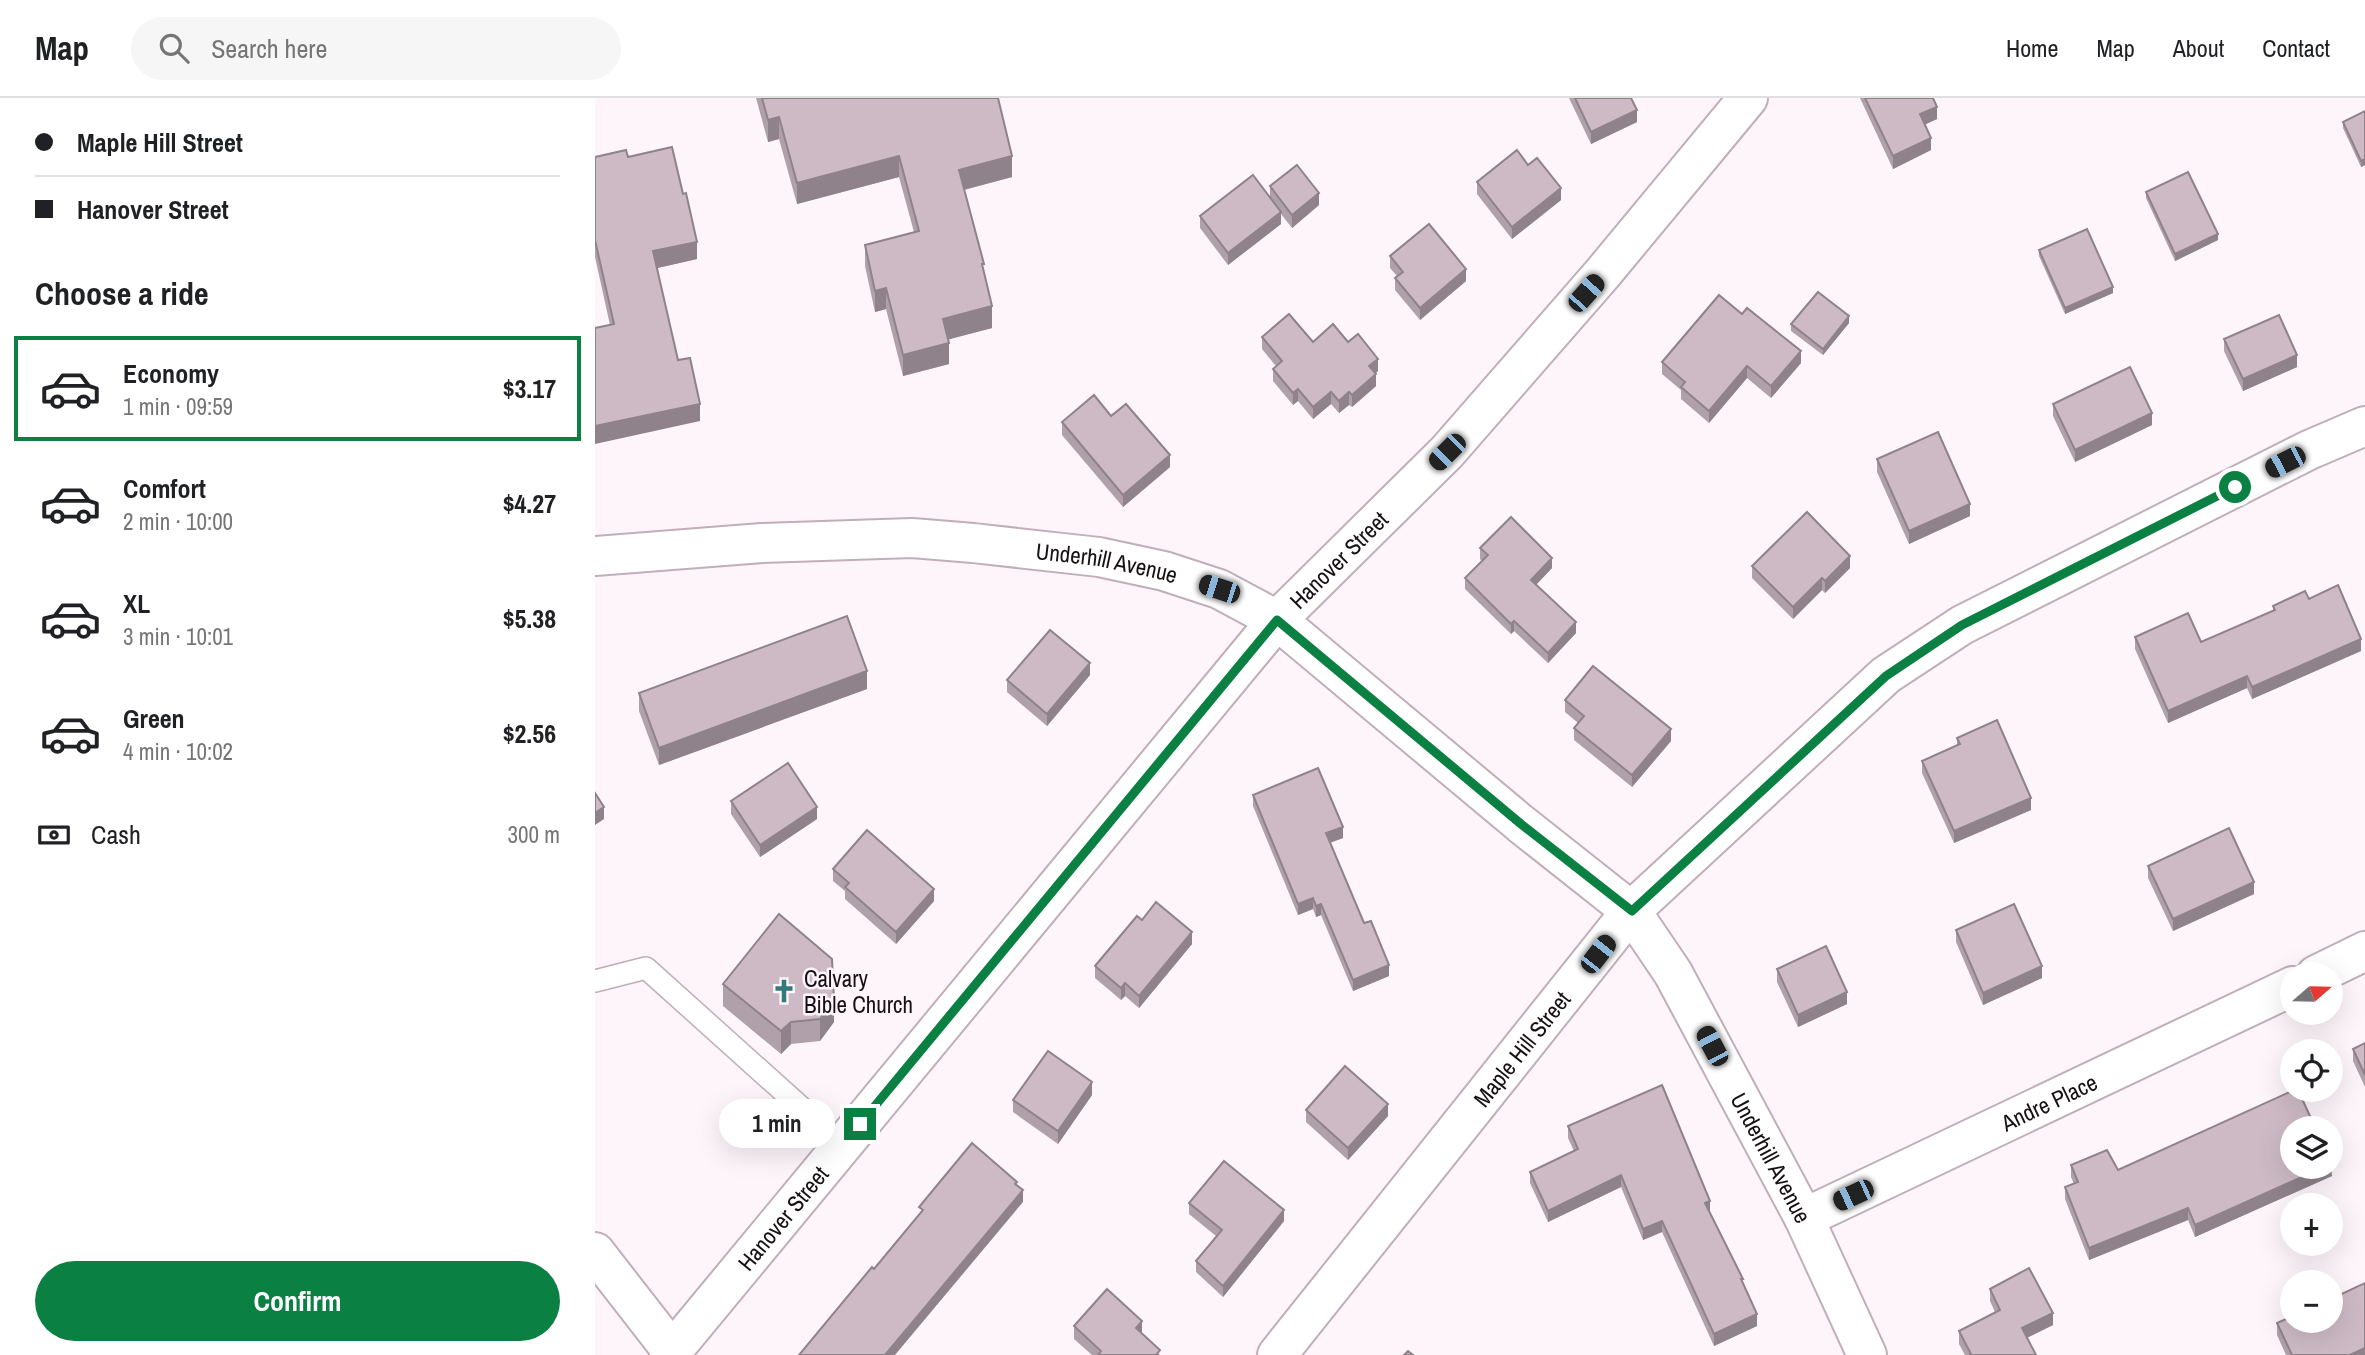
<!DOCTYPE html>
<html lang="en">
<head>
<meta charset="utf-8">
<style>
	:root { --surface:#fff; --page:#f6f6f6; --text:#202124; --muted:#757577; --line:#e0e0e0; --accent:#0b8043 }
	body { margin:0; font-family:"Archivo Narrow",sans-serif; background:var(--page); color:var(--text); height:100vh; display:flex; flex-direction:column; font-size:26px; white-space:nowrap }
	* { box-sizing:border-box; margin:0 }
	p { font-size:23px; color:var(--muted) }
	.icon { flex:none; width:38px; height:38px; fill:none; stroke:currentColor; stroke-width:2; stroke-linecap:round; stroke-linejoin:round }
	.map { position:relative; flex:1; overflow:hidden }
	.sheet { display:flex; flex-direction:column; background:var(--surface); width:595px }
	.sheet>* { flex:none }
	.hud { display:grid; align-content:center; height:154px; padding:0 35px; background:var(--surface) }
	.needle { width:46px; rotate:70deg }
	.controls { position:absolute; left:1685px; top:864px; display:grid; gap:14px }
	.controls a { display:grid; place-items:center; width:63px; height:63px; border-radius:50%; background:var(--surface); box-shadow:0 7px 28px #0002; font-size:35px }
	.end { position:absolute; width:32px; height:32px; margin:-16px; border:9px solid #0b8043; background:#fff; box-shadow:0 0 0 4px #fff }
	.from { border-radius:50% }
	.bubble { position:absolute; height:49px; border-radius:24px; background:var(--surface); box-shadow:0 7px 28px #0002; font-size:23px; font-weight:700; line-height:49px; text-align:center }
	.car { position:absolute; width:21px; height:42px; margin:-21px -10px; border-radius:9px; box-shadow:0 0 5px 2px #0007; background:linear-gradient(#222 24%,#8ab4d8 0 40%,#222 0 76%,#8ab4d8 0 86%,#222 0) }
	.hud b { display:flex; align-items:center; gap:24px; height:66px; font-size:26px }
	.hud b+b { border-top:2px solid var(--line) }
	.hud i { width:18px; height:18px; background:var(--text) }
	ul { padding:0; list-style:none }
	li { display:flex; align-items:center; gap:21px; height:105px; margin:0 14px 10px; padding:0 21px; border:4px solid transparent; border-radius:0px }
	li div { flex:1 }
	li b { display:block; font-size:26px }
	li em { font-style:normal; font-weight:700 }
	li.active { border-color:var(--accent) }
	li>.icon { width:63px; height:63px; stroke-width:1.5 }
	h2 { padding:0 35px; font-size:32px; line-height:84px }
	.pay { display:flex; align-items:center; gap:18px; height:77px; padding:0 35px; font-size:26px }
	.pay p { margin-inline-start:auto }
	.primary-button { display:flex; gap:14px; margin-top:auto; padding:14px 35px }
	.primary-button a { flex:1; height:80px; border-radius:42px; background:var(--accent); color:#fff; font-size:28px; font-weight:700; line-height:80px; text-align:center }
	header { display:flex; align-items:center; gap:42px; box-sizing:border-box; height:98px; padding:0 35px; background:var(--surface); border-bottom:2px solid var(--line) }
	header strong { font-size:33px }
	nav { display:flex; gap:38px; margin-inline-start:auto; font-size:24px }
	.search { width:490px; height:63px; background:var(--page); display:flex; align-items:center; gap:18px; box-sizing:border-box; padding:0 24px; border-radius:38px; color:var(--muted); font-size:26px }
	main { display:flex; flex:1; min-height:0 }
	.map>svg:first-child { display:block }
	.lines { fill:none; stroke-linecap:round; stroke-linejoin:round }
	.service-casing { stroke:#c1aeb9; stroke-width:24 }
	.minor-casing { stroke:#c1aeb9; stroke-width:42 }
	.tertiary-casing { stroke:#c1aeb9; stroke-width:42 }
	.service { stroke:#fff; stroke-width:21 }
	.minor { stroke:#fff; stroke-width:38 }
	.tertiary { stroke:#fff; stroke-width:38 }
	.wall { fill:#b0a0a9 }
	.shaded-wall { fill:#90828a }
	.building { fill:#cdbac5; stroke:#90828a; stroke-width:2 }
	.route { stroke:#0b8043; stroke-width:9 }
	.labels { text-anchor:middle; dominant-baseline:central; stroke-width:5; stroke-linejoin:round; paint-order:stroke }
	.street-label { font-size:23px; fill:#171115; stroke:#fdf5f9 }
	.poi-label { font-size:23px; fill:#171115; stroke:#fdf5f9; text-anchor:start }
</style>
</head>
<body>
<header>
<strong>Map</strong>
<div class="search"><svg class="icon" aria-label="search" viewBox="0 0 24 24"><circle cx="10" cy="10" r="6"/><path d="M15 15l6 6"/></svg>Search here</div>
<nav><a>Home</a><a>Map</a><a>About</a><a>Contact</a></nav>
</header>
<main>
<section class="sheet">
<div class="hud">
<b><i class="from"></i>Maple Hill Street</b>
<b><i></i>Hanover Street</b>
</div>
<h2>Choose a ride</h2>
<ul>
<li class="active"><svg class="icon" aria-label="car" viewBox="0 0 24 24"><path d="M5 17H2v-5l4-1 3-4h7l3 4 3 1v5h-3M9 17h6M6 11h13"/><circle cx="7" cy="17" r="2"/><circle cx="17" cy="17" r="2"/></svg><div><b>Economy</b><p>1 min · 09:59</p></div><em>$3.17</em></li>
<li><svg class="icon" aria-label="car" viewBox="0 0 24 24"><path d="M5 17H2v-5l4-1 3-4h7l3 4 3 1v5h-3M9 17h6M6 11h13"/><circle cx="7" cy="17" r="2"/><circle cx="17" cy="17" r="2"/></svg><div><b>Comfort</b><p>2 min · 10:00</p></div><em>$4.27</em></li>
<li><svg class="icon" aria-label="car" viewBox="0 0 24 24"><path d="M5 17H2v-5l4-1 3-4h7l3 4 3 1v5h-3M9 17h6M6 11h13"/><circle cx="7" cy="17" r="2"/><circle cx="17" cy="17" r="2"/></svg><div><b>XL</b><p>3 min · 10:01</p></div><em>$5.38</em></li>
<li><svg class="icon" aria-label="car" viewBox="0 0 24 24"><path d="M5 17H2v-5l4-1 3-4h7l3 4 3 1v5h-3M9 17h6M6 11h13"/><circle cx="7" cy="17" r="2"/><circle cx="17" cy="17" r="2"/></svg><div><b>Green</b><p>4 min · 10:02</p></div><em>$2.56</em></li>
</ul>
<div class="pay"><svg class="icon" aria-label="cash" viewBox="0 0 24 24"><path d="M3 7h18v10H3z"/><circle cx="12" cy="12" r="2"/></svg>Cash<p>300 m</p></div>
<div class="primary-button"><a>Confirm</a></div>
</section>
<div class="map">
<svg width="1770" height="1257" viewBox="0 0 1770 1257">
	<rect width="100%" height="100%" fill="#fdf5f9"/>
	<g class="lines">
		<g class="service-casing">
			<path id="service" d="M0,883l51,-13 197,177"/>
		</g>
		<g class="minor-casing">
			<g id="minor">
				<path id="s1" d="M0,458l167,-13 150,-5 61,5 126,14 65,14 55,18 58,31 244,204 110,87 42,62 131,245 63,137"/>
				<path d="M1721,877l49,-24"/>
				<path id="s2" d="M1209,1120l489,-232"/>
				<path d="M0,1154l77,99"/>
				<path id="s3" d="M682,1257l354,-444 255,-236 76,-50 347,-175 56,-24"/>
			</g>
		</g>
		<g class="tertiary-casing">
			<g id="tertiary">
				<path id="s4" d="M74,1257l608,-735 170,-168 156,-179 145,-175"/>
			</g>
		</g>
		<use href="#service" class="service"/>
		<use href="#minor" class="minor"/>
		<use href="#tertiary" class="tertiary"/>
	</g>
	<g class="wall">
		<path d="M161,0h242l14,79 -48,13 20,83 8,55 -44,11 1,25 -46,12 -17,-67 -11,3 -10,-46v-21l49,-13 -15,-55 -102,27 -18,-65 -11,3z"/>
		<path d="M974,0h62l6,24 -46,22z"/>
		<path d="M1265,0h73l4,21 -12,5 6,26 -38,19z"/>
		<path d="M1770,13v54l-4,2 -18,-39v-6z"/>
		<path d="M0,59h33l69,102 -40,9 21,92 22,61 -90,-96 -15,-68z"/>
		<path d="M933,67l33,35 -49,39 -35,-45v-12z"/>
		<path d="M675,88l49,19 -27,23 -11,-14v10l-53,41 -28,-37v-12l70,-20z"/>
		<path d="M1551,94l72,48 -43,21 -29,-63z"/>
		<path d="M1444,152l74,43 -48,21 -26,-58z"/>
		<path d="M795,158l76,25 -46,39 -25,-30v-12l2,-2 -7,-8z"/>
		<path d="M1254,225l-26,32 -32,-24v-7z"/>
		<path d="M667,239l51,5h35l30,29 -2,2v13l-24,21 -3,-2 -10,8 -8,-9 -18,15 -15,-18 -5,4 -20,-24v-12l3,-3 -14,-17z"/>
		<path d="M1629,241l73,28 -54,24 -19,-40z"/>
		<path d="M1067,264l139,1 -30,35 -24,-20 -38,45 -28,-24v-9l-19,-16z"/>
		<path d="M1458,306l99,21 -77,37 -22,-46z"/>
		<path d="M516,318l59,51 -47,40 -61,-72v-13z"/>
		<path d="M1282,361l93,57 -61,28 -32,-72z"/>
		<path d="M885,450l72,20 -16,17 40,48 -28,30 -34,-32 -3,3 -46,-45v-11l17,-17 -2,-2z"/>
		<path d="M1157,468l98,2 -25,25 -3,-3 -29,29 -41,-41z"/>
		<path d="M1714,501l52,52 -109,48 -5,-11 -79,35 -33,-74v-12l66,5 72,-31v-5z"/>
		<path d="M495,577l-43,51 -40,-34v-12z"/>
		<path d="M272,591l-208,76 -20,-54v-18z"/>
		<path d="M970,602l106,41 -39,46 -58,-47v-12l4,-5 -13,-11z"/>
		<path d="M1362,640l74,72 -77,33 -32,-70v-12l35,-15z"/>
		<path d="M658,697l90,43 -13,5 34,80 25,53 -36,15 -32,-76 -5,2 -3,-8 -15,6 -45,-109z"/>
		<path d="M136,703l86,18 -57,38 -29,-43z"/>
		<path d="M1553,768l106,28 -81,37 -25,-53z"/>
		<path d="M238,771l101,32 -38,43 -51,-45v-8l-12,-10z"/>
		<path d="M547,822l50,24 -53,64 -14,-12 -4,4 -26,-22v-12z"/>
		<path d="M1361,832l86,48 -59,27 -27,-63z"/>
		<path d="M1182,871l70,35 -49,23 -21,-45z"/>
		<path d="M128,886l111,38 -14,19 -29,3 -10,10 -58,-48z"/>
		<path d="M1770,945v44l-12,-26v-12z"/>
		<path d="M497,997l-34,49 -45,-32v-12z"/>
		<path d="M711,1012l82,6 -40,44 -42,-38z"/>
		<path d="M973,1028l142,87 33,70 14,43 -43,20 -52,-114 -19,8 -22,-53 -73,35 -18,-39v-11l44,-21 -6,-13z"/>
		<path d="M1476,1067l47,5 214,6 -137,61 -7,-17 -99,40 -24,-61v-12l9,-3 -3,-7z"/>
		<path d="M594,1105l95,18 -61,76 -27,-25v-11l20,-25 -27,-22z"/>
		<path d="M1395,1191l63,36 -26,13 9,17h-71l-6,-11v-13l36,-19 -5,-11z"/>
		<path d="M1682,1225l88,32h-79l-9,-20z"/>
		<path d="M479,1228l68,7 18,22h-68l-18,-16z"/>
	</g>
	<g class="shaded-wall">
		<path d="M1342,9v12l-17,8v-13z"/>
		<path d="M1042,12v12l-46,22v-12z"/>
		<path d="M184,19v22l-11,3v-22z"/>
		<path d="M1336,40v12l-38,19v-13z"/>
		<path d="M304,58v21l-102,27v-21z"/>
		<path d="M417,58v21l-53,14v-21z"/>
		<path d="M1770,61v6l-4,2v-6z"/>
		<path d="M966,90v12l-49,39v-12z"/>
		<path d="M724,95v12l-27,23v-13z"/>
		<path d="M686,114v12l-53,41v-12z"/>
		<path d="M1623,136v6l-43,21v-7z"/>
		<path d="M102,144v17l-44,10v-18z"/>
		<path d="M871,171v12l-46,39v-12z"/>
		<path d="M1518,189v6l-48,21v-6z"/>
		<path d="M291,190v21l-11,3v-21z"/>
		<path d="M397,208v22l-49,13v-22z"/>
		<path d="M1254,218v7l-26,32v-6z"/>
		<path d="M354,245v21l-46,12v-21z"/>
		<path d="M1206,253v12l-30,35v-12z"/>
		<path d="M1702,257v12l-54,24v-12z"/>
		<path d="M783,261v12l-9,8v-13z"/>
		<path d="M1152,268v12l-38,45v-12z"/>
		<path d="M781,276v12l-24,21v-12z"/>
		<path d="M703,291v12l-5,4v-12z"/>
		<path d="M736,294v12l-18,15v-12z"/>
		<path d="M754,294v13l-10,8v-12z"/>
		<path d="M105,306v17l-105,23v-18z"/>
		<path d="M1557,315v12l-77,37v-12z"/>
		<path d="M575,357v12l-47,40v-12z"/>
		<path d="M1375,406v12l-61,28v-13z"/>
		<path d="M1255,458v12l-25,25v-12z"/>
		<path d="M957,460v10l-21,22v-10z"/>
		<path d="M1227,480v12l-29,29v-12z"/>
		<path d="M919,523v10l-3,3v-10z"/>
		<path d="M981,524v11l-28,30v-10z"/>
		<path d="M1766,541v12l-109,48v-12z"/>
		<path d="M495,565v12l-43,51v-12z"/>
		<path d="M272,573v18l-208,76v-17z"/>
		<path d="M1652,578v12l-79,35v-12z"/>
		<path d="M1076,631v12l-39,46v-12z"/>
		<path d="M1436,700v12l-77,33v-12z"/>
		<path d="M9,709v12l-9,6v-12z"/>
		<path d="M222,709v12l-57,38v-12z"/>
		<path d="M748,729v11l-17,6v-11z"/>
		<path d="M1659,784v12l-81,37v-12z"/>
		<path d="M339,791v12l-38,43v-12z"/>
		<path d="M718,800v11l-15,6v-11z"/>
		<path d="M726,806v11l-5,2v-11z"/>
		<path d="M597,834v12l-53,64v-12z"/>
		<path d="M794,867v11l-36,15v-11z"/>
		<path d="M1447,868v12l-59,27v-12z"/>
		<path d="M530,885v13l-4,4v-12z"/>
		<path d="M1252,894v12l-49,23v-12z"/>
		<path d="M239,901v23l-14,19v-22z"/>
		<path d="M196,924v22l-10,10v-23z"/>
		<path d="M497,984v13l-34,49v-13z"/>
		<path d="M793,1006v12l-40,44v-12z"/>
		<path d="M1736,1066l1,12 -137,61v-12l129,-58h7z"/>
		<path d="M1026,1077v12l-73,35v-11z"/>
		<path d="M428,1092v12l-128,153h-10z"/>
		<path d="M1115,1103v12l-5,2v-12z"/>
		<path d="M1593,1110v12l-99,40v-12z"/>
		<path d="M689,1112v11l-61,76v-11z"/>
		<path d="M1067,1123v11l-19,8v-11z"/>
		<path d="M1458,1215v12l-31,15v-12z"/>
		<path d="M1162,1216v12l-43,20v-12z"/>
		<path d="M547,1223v12l-6,-5z"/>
		<path d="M1770,1250v7h-15z"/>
	</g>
	<g class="building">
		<path d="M167,0h236l14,58 -53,14 25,94h-2l10,42 -49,13 6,24 -46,12 -17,-67 -11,3 -10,-46 54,-14 -20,-75 -102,27 -18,-66 -11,3z"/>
		<path d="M980,0h56l6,12 -46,22z"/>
		<path d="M1270,0h68l4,9 -17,7 11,24 -38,18z"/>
		<path d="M1770,13v48l-4,2 -18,-39z"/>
		<path d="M77,49l11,47 3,-1 11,49 -44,9 25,109 12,-2 10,46 -105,22v-98l19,-4 -19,-84v-83l31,-7 2,7z"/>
		<path d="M922,52l11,15 9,-7 24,30 -49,39 -35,-45z"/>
		<path d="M702,67l22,28 -27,22 -22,-29z"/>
		<path d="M1593,74l30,62 -43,20 -29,-62z"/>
		<path d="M658,77l28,37 -53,41 -28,-37z"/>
		<path d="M834,126l37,45 -46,39 -25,-30 8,-6 -13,-16z"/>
		<path d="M1492,131l26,58 -48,21 -26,-58z"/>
		<path d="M1223,194l31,24 -26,33 -32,-25z"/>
		<path d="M1124,197l23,19 5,-6 54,43 -30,35 -24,-20 -38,45 -28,-24 4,-5 -23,-20z"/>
		<path d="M694,216l24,28 20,-18 15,18 10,-8 20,25 -9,7 7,8 -24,21 -3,-3 -10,9 -8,-9 -18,15 -15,-18 -5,4 -20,-24 9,-8 -20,-24z"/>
		<path d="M1684,217l18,40 -54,24 -19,-40z"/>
		<path d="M1535,269l22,46 -77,37 -22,-46z"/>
		<path d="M499,297l17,21 15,-12 44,51 -47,40 -61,-73z"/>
		<path d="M1343,334l32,72 -61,27 -32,-72z"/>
		<path d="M1212,414l43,44 -25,25 -3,-3 -29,29 -41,-41z"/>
		<path d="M916,419l41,41 -21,22 45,42 -28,31 -34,-32 -3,3 -46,-46 23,-23 -8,-7z"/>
		<path d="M1743,487l23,54 -109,48 -5,-11 -79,35 -33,-74 53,-24 13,29 74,-32 -2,-4 32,-15 4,8z"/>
		<path d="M252,518l20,55 -208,77 -20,-55z"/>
		<path d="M455,532l40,33 -43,51 -40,-34z"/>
		<path d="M998,568l78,63 -39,46 -58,-47 10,-12 -19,-16z"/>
		<path d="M1402,622l34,78 -77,33 -32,-70 38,-17 -3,-6z"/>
		<path d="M193,665l29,44 -57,38 -29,-44z"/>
		<path d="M723,670l25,59 -17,6 38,90 7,-2 18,44 -36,15 -32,-76 -5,2 -3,-8 -15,6 -45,-109z"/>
		<path d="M0,695l9,14 -9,6z"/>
		<path d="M1634,730l25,54 -81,37 -25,-53z"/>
		<path d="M272,732l67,59 -38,43 -51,-45 4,-4 -16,-14z"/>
		<path d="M561,804l36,30 -53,64 -14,-13 -4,5 -26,-22 42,-50 5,4z"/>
		<path d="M1419,806l28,62 -59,27 -27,-63z"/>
		<path d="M184,816l53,45 2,40 -14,20 -29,3 -10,9 -58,-47z"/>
		<path d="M1231,848l21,46 -49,23 -21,-46z"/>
		<path d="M1770,945v32l-12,-26z"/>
		<path d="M453,953l44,31 -34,49 -45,-31z"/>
		<path d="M750,968l43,38 -40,44 -42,-38z"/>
		<path d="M1067,987l48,116 -5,2 38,76h-2l16,35 -43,20 -52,-113 -19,8 -22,-54 -73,36 -18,-39 48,-23 -10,-23z"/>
		<path d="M1699,992h4l18,39h-23v38h31l-129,58 -7,-17 -99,40 -24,-61 13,-5 -7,-17 36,-15 11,20z"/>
		<path d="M377,1045l45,39 -2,2 8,6 -138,165h-86l73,-88 2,2 49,-59 -4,-3z"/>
		<path d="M629,1063l60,49 -61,76 -27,-25 26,-31 -33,-27z"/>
		<path d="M1434,1170l24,45 -31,15 14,27h-67l2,-1 -12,-23 41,-21 -10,-21z"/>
		<path d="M1770,1185v65l-15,7h-58l-15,-32 16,-7v5h38v-22z"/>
		<path d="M512,1191l35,32 -6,7 24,22 -4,5h-58l3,-4 -27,-25z"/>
		<path d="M813,1253l5,4h-9z"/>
	</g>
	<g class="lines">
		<path class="route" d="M265,1026l417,-504 244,204 111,87 254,-235 76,-51 273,-138"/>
	</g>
	<defs>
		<g id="church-bare" transform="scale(1.89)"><path d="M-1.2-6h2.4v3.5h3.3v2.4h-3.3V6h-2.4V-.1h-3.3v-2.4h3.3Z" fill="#317a78" stroke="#fdf5f9" stroke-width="2.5" paint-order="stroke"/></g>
	</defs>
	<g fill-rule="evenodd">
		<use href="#church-bare" x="189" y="893"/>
	</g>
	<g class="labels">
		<g class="street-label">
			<text stroke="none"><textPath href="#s4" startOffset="1040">Hanover Street</textPath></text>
			<text stroke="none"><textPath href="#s1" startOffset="514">Underhill Avenue</textPath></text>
			<text stroke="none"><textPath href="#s3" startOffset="392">Maple Hill Street</textPath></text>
			<text stroke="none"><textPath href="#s2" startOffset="271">Andre Place</textPath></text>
			<text stroke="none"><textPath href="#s1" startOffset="1438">Underhill Avenue</textPath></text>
			<text stroke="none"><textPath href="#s4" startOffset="178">Hanover Street</textPath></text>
		</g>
		<g class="poi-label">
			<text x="209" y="880">Calvary<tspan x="209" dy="26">Bible Church</tspan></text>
		</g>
	</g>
</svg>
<div class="controls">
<a><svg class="needle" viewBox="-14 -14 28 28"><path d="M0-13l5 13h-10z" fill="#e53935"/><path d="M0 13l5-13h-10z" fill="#757577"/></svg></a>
<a><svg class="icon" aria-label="locate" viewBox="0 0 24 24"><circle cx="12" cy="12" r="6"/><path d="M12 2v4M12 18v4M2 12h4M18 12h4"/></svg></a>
<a><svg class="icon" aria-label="layers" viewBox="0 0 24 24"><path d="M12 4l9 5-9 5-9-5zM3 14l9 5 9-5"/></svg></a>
<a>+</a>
<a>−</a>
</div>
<i class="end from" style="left:1640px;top:389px"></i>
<i class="end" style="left:265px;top:1026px"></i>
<div class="bubble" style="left:124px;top:1001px;width:116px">1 min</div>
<i class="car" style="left:991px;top:195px;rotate:42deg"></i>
<i class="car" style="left:852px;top:354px;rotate:225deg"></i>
<i class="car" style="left:1690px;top:364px;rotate:243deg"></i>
<i class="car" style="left:624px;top:491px;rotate:288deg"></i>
<i class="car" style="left:1003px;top:856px;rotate:38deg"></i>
<i class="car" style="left:1117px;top:948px;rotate:332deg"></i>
<i class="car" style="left:1258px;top:1097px;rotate:245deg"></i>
</div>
</main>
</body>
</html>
